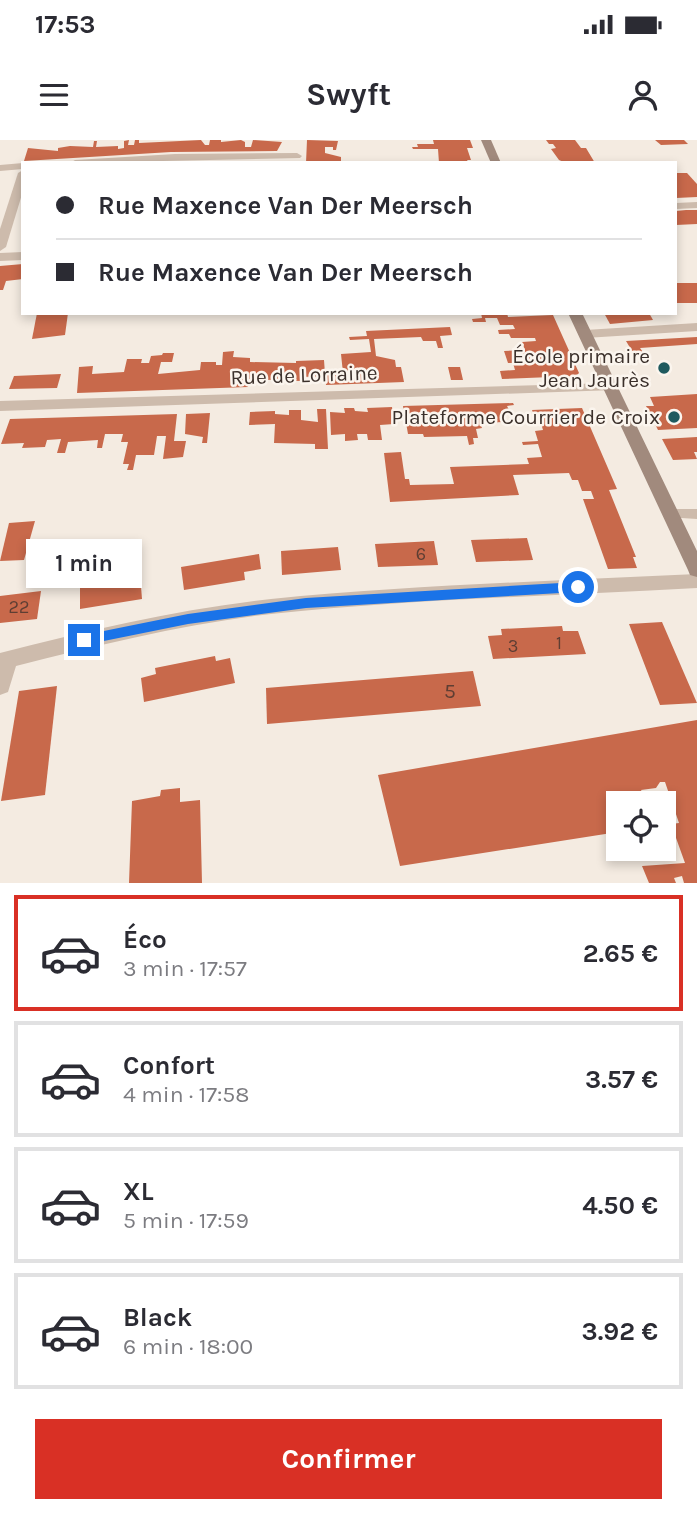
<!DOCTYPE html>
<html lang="fr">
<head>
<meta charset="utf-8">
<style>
	:root { --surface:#fff; --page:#f2f2f3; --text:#2b2b33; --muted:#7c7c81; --line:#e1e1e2; --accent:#d93025 }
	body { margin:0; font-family:Karla,sans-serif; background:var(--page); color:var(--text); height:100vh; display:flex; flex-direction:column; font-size:26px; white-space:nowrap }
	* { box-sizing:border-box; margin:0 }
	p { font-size:23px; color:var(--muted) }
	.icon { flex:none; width:38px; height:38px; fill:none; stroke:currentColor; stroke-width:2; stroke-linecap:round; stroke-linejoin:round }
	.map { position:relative; height:743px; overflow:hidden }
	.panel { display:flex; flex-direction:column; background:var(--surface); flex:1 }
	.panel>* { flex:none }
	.guide { position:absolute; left:21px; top:21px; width:656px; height:154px; border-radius:0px; box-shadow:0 4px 10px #0003; display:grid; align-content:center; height:154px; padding:0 35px; background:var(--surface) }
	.buttons { position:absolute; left:606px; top:651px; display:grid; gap:14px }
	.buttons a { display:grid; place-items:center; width:70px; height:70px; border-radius:0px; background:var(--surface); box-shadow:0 4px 10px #0003; font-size:35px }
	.end { position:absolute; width:32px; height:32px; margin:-16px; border:9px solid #1a73e8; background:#fff; box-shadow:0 0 0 4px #fff }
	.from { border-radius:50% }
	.bubble { position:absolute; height:49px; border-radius:0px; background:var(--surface); box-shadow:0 4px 10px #0003; font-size:23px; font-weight:700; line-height:49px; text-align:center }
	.guide b { display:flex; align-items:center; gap:24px; height:66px; font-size:26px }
	.guide b+b { border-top:2px solid var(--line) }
	.guide i { width:18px; height:18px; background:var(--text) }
	ul { padding:12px 0 0; list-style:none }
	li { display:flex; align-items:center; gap:21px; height:116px; margin:0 14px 10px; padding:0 21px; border:4px solid var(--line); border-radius:0px }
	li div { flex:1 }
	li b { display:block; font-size:26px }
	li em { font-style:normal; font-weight:700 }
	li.selected { border-color:var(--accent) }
	li>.icon { width:63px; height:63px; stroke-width:1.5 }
	.button { display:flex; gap:14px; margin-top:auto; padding:14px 35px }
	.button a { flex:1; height:80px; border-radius:0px; background:var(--accent); color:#fff; font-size:28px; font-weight:700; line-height:80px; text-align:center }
	.status { display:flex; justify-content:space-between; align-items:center; height:49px; padding:0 35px; background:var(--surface); direction:ltr }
	.status svg { height:19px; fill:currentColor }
	header { display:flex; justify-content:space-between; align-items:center; height:91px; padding:0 35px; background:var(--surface); font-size:32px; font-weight:700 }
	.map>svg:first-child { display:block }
	.building { fill:#c8694b }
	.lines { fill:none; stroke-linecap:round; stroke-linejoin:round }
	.service { fill:#cdbbac; fill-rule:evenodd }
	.minor { fill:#cdbbac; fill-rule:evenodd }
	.secondary { fill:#a18a7d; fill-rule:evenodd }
	.route { fill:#1a73e8 }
	.poi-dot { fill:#1f5a5e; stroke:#fbf5ee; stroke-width:2.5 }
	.labels { text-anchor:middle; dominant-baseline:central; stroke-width:5; stroke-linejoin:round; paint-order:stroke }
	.number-label { font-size:18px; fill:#5e3e33 }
	.poi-label { font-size:21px; fill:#3b302b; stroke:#fbf5ee; text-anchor:end }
	.street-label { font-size:21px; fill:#3b302b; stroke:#fbf5ee }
	.near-number-label { font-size:21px; fill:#5e3e33 }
</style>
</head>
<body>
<div class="status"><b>17:53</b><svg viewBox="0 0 49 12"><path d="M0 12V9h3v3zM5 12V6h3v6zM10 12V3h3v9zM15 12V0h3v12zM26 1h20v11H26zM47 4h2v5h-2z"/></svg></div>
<header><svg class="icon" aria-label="menu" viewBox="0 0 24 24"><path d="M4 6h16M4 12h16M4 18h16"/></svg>Swyft<svg class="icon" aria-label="person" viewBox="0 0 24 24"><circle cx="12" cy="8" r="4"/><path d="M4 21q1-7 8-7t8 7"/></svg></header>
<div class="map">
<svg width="697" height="743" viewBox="0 0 697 743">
	<rect width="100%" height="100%" fill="#f4ebe1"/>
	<g class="building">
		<path d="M129,0l-1,5h6l1,-5h4v3l62,-3 4,5h4l1,-5h11v2l20,-2 4,2v5h6l2,-7 29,2 -5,9 -106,1 -147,9 4,-13 30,3v-3l12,-2 23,1 1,-6h3l-1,6 22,-1v3l6,-1v-7z"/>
		<path d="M307,0l31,1 -2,9h-3v-3h-8v6l16,4v4l-35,2z"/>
		<path d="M433,0h37l3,8h-6l4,12h-4l2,3h-30l-1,-14h-25l-1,-2h6l-1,-3h17z"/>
		<path d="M546,0h29l6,8h5l9,15h-29l-7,-3 -8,-11 5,-1 -3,-4h-4z"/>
		<path d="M655,0h29l4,4 -27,1z"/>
		<path d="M676,33h11l10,11v13l-21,1z"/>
		<path d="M686,70h11v14l-21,1v-14z"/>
		<path d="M23,124v15l-17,2 -3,9h-3v-24z"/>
		<path d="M676,143h21v20h-20z"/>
		<path d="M37,173h31l-3,22 -33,4z"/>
		<path d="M481,173h26l1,4 45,-2 26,58 -3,3 -74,3 -2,-8 15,-1 -2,-7h-5l-4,-12 21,-1 -3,-8 14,-1 -1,-3h-24l-2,-4h-10l-1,-4 17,-1 -2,-4h-13l-3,-7h-12l1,4h-13l-1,-3 10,-1z"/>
		<path d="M604,173h45l4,7 -43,4z"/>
		<path d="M450,187l2,8 -12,1 3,12h-5l-2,-7h-13l-2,-4 -47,2 2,17 19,4 1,7h5l3,15 -78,3 -1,-9 -22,1 1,2 -4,2 -51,-2 -1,8 -171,6 2,-26 14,-1 -1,8 32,-2 3,-13h15l-1,4h8l2,-7 11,-1 1,-2h11l-2,9h-11l-3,12 42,-4 1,-8h15v3h6l1,-13 11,-1 -1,6 17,1v4l46,1v-2l28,-1 1,14 18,-1 -2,-19 30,-2 -2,-13 -19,1 -1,-3 18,-1 -1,-5z"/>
		<path d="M697,197v7l-57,4 5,7 -10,1 -9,-15z"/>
		<path d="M448,227h12l3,13h-12z"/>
		<path d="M61,234l-4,14 -48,1 5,-13z"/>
		<path d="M697,254v34l-39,2 -12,-24h8l-4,-9z"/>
		<path d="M513,263l1,2 -7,1 2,4 -8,1 3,11 -24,1 2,5 -6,1 2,9h-5l1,6 -5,1 -2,-9 -43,1 -1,-3h-15l-5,-28z"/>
		<path d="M392,267l2,17 -14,1 2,15h-14l-1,-6h-10l1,6 -13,1v-7l-14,1 -1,-23 15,1 -1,-5h10l1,3 13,1 -1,-4z"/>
		<path d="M582,268l35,81 -8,1 27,67h-3l4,11 -29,1 -25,-70h11l-3,-8h-9l-4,-11h-6l-3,-7 -56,2 6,20 -129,7 -6,-49 17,-1 4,27h4l1,6 44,-1 -4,-17 79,-3 -2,-6 15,-1 -4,-13 -15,1 -1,-3 16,-1 -3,-10 8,-1 -3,-10h-7l-1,-3h3l-3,-7z"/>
		<path d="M317,269h9l2,40h-13v-5l-41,-1 1,-19 -26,1 1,-13 25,-1v3l14,1v-5h12v10l17,2z"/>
		<path d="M210,273l-3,30h-5l1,-6 -18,-3 1,-20z"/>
		<path d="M177,274l-3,27h12l-3,16 -20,2 3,-23h-9l-3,19h-18l-3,15h-6l2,-6h-6l5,-22h-7l2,-8h-18l-3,14h-5l1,-8 -30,2 -3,11h-8l4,-14 -14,1 -2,7 -23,1 2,-5 -23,1 9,-25z"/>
		<path d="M697,297v15h-3l3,7 -24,1 -11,-21z"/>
		<path d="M35,381l-11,39 -24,1 9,-38z"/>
		<path d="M527,398l6,22 -57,2 -5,-22z"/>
		<path d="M434,401l4,24 -60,2 -3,-23z"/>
		<path d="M338,407l3,23 -59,5 -1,-24z"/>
		<path d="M259,414l2,15 -17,3 1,8 -61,10 -3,-23z"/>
		<path d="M140,434l2,25 -62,10v-24z"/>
		<path d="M41,451l-4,28 -37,4v-27z"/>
		<path d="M662,482l22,51 13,30 -37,2 -31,-81z"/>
		<path d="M562,486l1,5h15l8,23 -93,5 -5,-23 14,-1 -1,-6z"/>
		<path d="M215,516l1,5 14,-3 5,25 -91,19 -3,-24 15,-4 -1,-6z"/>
		<path d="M473,531l8,35 -214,18 -1,-36z"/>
		<path d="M57,546l-12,109 -44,6 18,-110z"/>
		<path d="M697,580v163h-13l-2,-7 -8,2 2,5h-27l-7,-17 43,-3 -14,-39 8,-1 -14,-41h-5l-4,6 -15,2 3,6 -31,3 5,12v21l-218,34 -22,-91z"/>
		<path d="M180,648v14l20,-2 2,83h-73l3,-82 28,-5 1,-6z"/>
	</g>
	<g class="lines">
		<g class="service">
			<path d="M697,62v6l-21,1v-6z"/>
			<path d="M671,369h26v10l-31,-2 -2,-3 2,-3z"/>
		</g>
		<g class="minor">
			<path d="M297,13l5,3 -2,2 -230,5 5,-3 100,-6z"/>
			<path d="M23,23v6l-23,2v-6z"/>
			<path d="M23,30v21l-17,56 -6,4v-22l18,-56z"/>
			<path d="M23,112v8l-23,1v-8z"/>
			<path d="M697,183v8l-112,7 -7,-4 7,-4z"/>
			<path d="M610,243l7,4 -2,3 -615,21v-10z"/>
			<path d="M697,434v14c-142,8 -284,11 -426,26 -86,10 -172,31 -255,52l-8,26 -8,3v-42c89,-23 180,-44 271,-54 142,-14 284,-18 426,-25z"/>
		</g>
		<g class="secondary">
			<path d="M481,0h10l10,23h-10z"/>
			<path d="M568,173h14l115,238v26l-7,-2 -2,-5z"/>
		</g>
	</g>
	<path class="route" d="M578,442l6,5 -6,5 -272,16 -118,16 -104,21 -6,-5 6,-5 104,-21 118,-16z"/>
	<g class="poi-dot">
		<circle cx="664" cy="228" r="7"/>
		<circle cx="674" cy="277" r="7"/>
	</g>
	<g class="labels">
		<g class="number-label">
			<text x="421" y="414">6</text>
			<text x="19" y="467">22</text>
			<text x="559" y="503">1</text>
			<text x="513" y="506">3</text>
		</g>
		<g class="poi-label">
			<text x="650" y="216">École primaire<tspan x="650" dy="24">Jean Jaurès</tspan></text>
			<text x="660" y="277">Plateforme Courrier de Croix</text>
		</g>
		<g class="street-label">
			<text transform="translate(304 235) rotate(-2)">Rue de Lorraine</text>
		</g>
		<g class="near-number-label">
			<text x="450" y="551">5</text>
		</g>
	</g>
</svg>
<div class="buttons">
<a><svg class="icon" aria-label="locate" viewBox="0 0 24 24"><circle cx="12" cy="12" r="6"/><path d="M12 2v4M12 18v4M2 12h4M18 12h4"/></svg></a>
</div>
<i class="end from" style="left:578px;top:447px"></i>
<i class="end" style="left:84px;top:500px"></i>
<div class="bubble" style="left:26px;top:399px;width:116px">1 min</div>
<div class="guide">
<b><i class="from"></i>Rue Maxence Van Der Meersch</b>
<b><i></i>Rue Maxence Van Der Meersch</b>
</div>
</div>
<section class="panel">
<ul>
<li class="selected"><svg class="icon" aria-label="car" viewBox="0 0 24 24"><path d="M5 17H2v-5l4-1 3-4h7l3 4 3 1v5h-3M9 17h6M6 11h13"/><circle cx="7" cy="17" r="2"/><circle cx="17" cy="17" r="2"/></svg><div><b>Éco</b><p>3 min · 17:57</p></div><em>2.65 €</em></li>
<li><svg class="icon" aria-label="car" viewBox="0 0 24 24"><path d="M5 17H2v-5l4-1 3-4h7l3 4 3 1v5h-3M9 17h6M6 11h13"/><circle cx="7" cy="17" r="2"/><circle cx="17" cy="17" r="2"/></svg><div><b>Confort</b><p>4 min · 17:58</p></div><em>3.57 €</em></li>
<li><svg class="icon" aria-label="car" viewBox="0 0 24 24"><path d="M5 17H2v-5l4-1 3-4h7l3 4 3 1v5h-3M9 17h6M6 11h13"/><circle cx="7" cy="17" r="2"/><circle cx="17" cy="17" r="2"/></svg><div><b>XL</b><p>5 min · 17:59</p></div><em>4.50 €</em></li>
<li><svg class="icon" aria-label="car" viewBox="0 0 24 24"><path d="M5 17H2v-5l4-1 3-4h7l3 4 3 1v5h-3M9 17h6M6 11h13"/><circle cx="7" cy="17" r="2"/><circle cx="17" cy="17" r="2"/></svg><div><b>Black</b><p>6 min · 18:00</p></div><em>3.92 €</em></li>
</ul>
<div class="button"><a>Confirmer</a></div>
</section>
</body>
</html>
